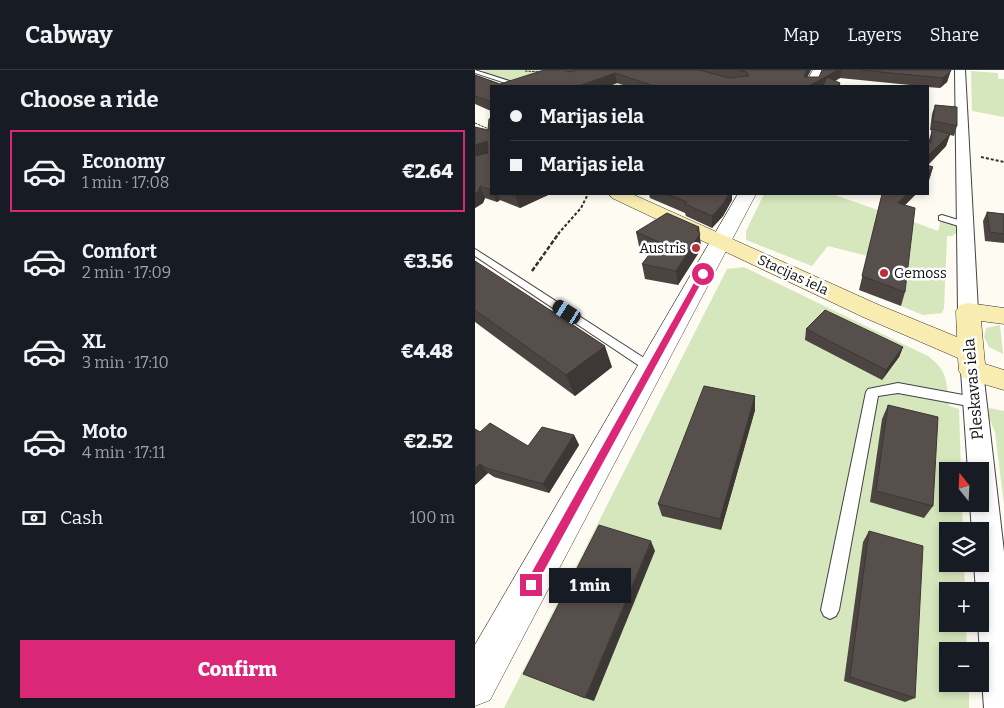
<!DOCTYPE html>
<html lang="en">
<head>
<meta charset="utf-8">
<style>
	:root { --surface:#171b24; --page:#242831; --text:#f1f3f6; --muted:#9ea1a6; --line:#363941; --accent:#db2777 }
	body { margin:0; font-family:Bitter,serif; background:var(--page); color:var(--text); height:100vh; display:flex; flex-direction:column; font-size:19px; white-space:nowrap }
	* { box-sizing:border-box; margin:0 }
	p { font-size:16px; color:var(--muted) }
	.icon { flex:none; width:28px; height:28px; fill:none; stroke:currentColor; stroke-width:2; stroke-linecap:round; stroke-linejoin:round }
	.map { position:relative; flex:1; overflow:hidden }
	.details { display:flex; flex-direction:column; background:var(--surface); width:475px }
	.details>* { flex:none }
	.top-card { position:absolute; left:15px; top:15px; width:439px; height:110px; border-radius:0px; box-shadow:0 2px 8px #0003; display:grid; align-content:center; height:110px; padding:0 20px; background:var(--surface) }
	.needle { width:32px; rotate:342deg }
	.tools { position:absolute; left:464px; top:392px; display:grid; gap:10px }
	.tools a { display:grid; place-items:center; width:50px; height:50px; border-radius:0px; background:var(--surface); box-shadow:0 2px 8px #0003; font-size:25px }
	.end { position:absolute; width:22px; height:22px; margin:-11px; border:6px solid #db2777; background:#fff; box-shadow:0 0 0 2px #fff }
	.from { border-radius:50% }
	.bubble { position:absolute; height:35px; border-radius:0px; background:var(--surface); box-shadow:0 2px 8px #0003; font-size:16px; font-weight:800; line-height:35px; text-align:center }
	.car { position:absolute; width:15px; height:30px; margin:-15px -8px; border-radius:6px; box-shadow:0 0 4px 1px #0007; background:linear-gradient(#222 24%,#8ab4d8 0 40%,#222 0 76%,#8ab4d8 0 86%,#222 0) }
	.top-card b { display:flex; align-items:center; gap:18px; height:48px; font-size:19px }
	.top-card b+b { border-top:1px solid var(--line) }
	.top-card i { width:12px; height:12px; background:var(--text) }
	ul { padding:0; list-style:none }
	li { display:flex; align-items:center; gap:15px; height:82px; margin:0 10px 8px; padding:0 10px; border:2px solid transparent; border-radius:0px }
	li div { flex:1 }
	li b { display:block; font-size:19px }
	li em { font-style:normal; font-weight:800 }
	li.current { border-color:var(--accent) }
	li>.icon { width:45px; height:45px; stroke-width:1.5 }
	h2 { padding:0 20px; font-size:22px; line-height:60px }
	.pay { display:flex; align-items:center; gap:12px; height:55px; padding:0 20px; font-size:19px }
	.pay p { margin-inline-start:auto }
	.action { display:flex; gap:10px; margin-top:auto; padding:10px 20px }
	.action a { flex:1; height:58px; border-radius:0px; background:var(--accent); color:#fff; font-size:20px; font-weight:800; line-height:58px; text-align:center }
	header { display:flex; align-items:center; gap:30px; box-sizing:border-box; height:70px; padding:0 25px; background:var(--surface); border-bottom:1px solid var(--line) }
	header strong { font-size:24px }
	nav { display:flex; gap:28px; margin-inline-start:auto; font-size:18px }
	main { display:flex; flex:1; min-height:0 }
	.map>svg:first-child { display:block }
	.green { fill:#d6e7bd }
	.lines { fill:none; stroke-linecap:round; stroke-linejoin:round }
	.service-casing { stroke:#424242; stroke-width:2 }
	.minor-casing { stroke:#424242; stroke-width:2 }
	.tertiary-casing { stroke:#424242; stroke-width:1 }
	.secondary-casing { stroke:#313131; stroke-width:1 }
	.path-far2 { stroke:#313131; stroke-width:1; stroke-dasharray:2.5 1; stroke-linecap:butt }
	.path-far1 { stroke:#313131; stroke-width:2; stroke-dasharray:3 2; stroke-linecap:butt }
	.path { stroke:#313131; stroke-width:2.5; stroke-dasharray:4.5 2; stroke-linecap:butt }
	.service { fill:#fff; fill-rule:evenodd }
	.minor { fill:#fff; fill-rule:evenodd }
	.tertiary { fill:#fff; fill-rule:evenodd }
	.secondary { fill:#f9ecb1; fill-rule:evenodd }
	.wall { fill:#4b4441 }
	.shaded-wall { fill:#3d3735 }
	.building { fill:#574f4c; stroke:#3d3735 }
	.route { fill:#db2777 }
	.poi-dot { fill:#b63040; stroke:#fff; stroke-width:2 }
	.labels { text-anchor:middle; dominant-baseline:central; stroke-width:5; stroke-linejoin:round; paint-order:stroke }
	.far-poi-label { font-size:14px; fill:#0f0f0f; stroke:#fff; text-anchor:end }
	.far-street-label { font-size:14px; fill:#0f0f0f; stroke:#fff }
	.street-label { font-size:16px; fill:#0f0f0f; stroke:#fff }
</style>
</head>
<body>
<header>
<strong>Cabway</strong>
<nav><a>Map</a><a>Layers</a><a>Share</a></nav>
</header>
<main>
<section class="details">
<h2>Choose a ride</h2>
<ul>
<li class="current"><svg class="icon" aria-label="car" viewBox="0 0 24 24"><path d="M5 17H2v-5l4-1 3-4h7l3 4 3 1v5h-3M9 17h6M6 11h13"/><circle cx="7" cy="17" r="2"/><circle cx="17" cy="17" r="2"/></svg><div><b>Economy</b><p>1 min · 17:08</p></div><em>€2.64</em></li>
<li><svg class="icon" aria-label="car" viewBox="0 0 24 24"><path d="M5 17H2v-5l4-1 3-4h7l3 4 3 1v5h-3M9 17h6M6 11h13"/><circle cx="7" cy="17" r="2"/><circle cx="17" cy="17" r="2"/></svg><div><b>Comfort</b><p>2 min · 17:09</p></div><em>€3.56</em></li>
<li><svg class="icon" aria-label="car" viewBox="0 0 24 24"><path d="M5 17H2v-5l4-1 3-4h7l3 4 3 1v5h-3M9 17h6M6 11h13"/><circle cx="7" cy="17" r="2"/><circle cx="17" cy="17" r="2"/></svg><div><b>XL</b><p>3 min · 17:10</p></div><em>€4.48</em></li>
<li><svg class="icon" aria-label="car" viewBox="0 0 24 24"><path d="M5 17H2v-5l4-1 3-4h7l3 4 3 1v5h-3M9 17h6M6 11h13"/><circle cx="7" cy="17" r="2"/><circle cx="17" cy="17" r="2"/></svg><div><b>Moto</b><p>4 min · 17:11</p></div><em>€2.52</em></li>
</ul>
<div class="pay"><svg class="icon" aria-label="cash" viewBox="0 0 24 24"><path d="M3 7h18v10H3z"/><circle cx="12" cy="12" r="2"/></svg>Cash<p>100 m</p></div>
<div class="action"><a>Confirm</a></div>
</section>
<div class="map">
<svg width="529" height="638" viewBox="0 0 529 638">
	<rect width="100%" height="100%" fill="#fefbf2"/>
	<g class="green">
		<path d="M8,0h60l34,11 -24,-11h112l-30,16h-107l-43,-13z"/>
		<path d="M496,1l27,2v6h6v38l-32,-6z"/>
		<path d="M289,124h68l46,16 -11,46 -39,-10 -16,20 -66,-26v-9z"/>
		<path d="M466,150l15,6 2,6 -6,4h-5l-3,72 -2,5 -19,2 -22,-9 10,-85 27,10z"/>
		<path d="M269,197l184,89c21,16 18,26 21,50l10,3 2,62h-14v33h15l1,27h-16v33h17l1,27h-18v33h19l1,27h-20v33h22v24h-465l223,-439z"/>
		<path d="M525,255l3,29 -14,-7 -5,-10 2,-9z"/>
		<path d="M514,338l15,3v94l-9,-73 -6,-14z"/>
	</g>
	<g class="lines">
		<g class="service-casing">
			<g id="service">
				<path d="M0,0l47,15 1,1h-8l-40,-13z"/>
				<path d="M467,145l26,8 1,2 -4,3 -26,-8v-4z"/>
				<path d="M0,179l180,116 2,3 -2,3h-8l-172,-115z"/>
				<path d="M423,313l76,14 5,1 1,4 -1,4 -5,1 -76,-14 -20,3 -39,214 -3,6 -6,3 -6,-3 -3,-6 45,-218 2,-3z"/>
			</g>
		</g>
		<g class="minor-casing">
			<g id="minor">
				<path d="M480,0h10l13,241 -3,5 -7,2 -7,-2 -3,-5z"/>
				<path d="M497,292l8,3 3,6 21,181v156h-20l-6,-84h2v-33h-4l-2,-27h6v-33h-8l-2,-27h10v-33h-12l-7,-100 3,-6z"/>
			</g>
		</g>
		<g class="tertiary-casing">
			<g id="tertiary">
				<path d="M338,0h12l-9,16h-12z"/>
				<path d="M263,124h18l-266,506 -15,6v-61z"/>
			</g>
		</g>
		<g class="secondary-casing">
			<path id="secondary" d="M134,124h23l247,111 78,32 -1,-26 4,-6 8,-2 36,5v16l-23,-3 4,43 19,6v20l-41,-12 -4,-7 -1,-13 -95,-41 -251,-119z"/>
		</g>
		<g class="path-far2">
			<path d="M50,1l16,1"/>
			<path d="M0,53l16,7"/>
		</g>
		<g class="path-far1">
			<path d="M506,87l23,5"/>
			<path d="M83,164l23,-26 7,-14"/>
		</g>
		<path class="path" d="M57,201l27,-38"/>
		<use href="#service" class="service"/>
		<use href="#minor" class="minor"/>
		<use href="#tertiary" class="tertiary"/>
		<use href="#secondary" class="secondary"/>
	</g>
	<g class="wall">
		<path d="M91,0h245l-4,7h12l3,-7h129l-4,12 -7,6 -13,-1v-1h-7l-80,-8 -5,3 5,2v3h-214l-9,-3 -8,3h-118v25l-16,-7v-29l25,9 67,-13z"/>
		<path d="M460,35l22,2v19l-3,10 -4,-1 -4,11 -18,19 5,2 -4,13 -2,1v-39l1,1 4,-13h-2l2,-16z"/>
		<path d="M16,48v76h56l1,1 -28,13 -20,-8 -3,2 -12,-4 -2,5 -8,5 13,-78z"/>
		<path d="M174,124h83v6l-9,16 -11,12 -26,-12 -1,-3 -35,-15z"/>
		<path d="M407,124h34l-11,11v87l-4,14 -42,-16z"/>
		<path d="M512,142l17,2v29l-19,-2 -2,-20z"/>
		<path d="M224,157l2,22 -23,36 -33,-6 -3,-15 9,-12 -12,-6 -3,-14z"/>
		<path d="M0,191l137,106 -37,29 -100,-74z"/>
		<path d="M331,259l97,18 -4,10 -17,23 -77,-40z"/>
		<path d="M280,326v14l-34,120 -59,-14 -4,-12z"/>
		<path d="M413,335l45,101 -9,12 -54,-16 12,-83z"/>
		<path d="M0,359l5,3 48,14 46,-11 5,10 -30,48 -55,-16 -6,-4 -13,12z"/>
		<path d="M394,461l46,167 -10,4 -61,-21 19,-139z"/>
	</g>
	<g class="shaded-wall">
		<path d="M332,0h4l-8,16 1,-9z"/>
		<path d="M363,0h3l-1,8 -15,8h-16z"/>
		<path d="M476,0l-4,12 -7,6 3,-10z"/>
		<path d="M140,3l2,10 -8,3h-30z"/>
		<path d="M475,64l-4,12 -19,20v-9z"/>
		<path d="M12,71l4,12 -16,4v-12z"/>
		<path d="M458,97l-4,13 -2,1v-8z"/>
		<path d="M5,116l5,12 -2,5 -8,5v-15z"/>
		<path d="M18,124h5l2,6 -3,2z"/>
		<path d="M46,124h26l1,1 -28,13 -5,-12z"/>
		<path d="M254,124h3v6l-9,16 -11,12v-12z"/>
		<path d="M432,124h9l-22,22 4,-13z"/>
		<path d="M224,157l2,22 -23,36 -2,-14 21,-41z"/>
		<path d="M130,276l7,21 -37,29 -9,-21z"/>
		<path d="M428,277l-4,10 -17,23 4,-10z"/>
		<path d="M280,326v14l-34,120 -1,-11z"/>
		<path d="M99,365l5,10 -30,48 -6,-9z"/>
		<path d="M5,394l8,9 -13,12v-17z"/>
		<path d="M176,471l4,10 -61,150 -9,-3z"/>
	</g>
	<g class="building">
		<path d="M69,0h20l6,2 7,-2h122l30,8 20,-2 -2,-4 -10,-2h70l-3,7h15l3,-7h16l-29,16h-155l-39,-13 -36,13h-88v16l-16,-6v-21l25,9z"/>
		<path d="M385,0h91l-1,2 -7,6z"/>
		<path d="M352,7l13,6 -1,3h-16z"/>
		<path d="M460,35l22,2v19l-24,-5z"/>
		<path d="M16,48v72l-11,-4 -2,6 -3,1v-37l13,-3 -1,-12 -12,4v-18l13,3 1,-11z"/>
		<path d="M457,59l18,5 -23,23v-15l4,1z"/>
		<path d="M452,95l6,2 -6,6z"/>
		<path d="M34,124h12l-6,2z"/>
		<path d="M192,124h62l-6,10 -11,12 -27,-12 2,-2z"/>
		<path d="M407,124h25l-9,9 17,5 -10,84 -43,-16z"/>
		<path d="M512,142l17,2v20l-14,-2z"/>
		<path d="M192,143l32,14 -2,3 3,4 -24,37 -34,-7 17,-22 -23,-10z"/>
		<path d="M0,191l130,85 -39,29 -91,-65z"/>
		<path d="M350,240l78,37 -17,23 -80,-41z"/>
		<path d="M229,316l51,10 -35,123 -62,-15z"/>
		<path d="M413,335l50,12 -5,89 -57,-15z"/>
		<path d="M15,353l38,23 14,-19 32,8 -31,49 -57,-16 -6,-4 -5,4v-39l5,3z"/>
		<path d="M124,455l52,16 -66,157 -62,-24z"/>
		<path d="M394,461l54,15 -8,152 -65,-21z"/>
	</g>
	<path class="route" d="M228,202l3,2 -172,315 -3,1 -4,-1 -2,-4 2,-4 172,-307z"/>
	<g class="poi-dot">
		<circle cx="221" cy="178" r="5"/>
		<circle cx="409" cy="203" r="5"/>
	</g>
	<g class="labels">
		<g class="far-poi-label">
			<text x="211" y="178">Austris</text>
			<text x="419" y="203" text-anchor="start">Gemoss</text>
		</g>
		<g class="far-street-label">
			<text transform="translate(318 205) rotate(25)">Stacijas iela</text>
		</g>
		<g class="street-label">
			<text transform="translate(498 319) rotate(-95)">Pleskavas iela</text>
		</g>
	</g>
</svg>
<div class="tools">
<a><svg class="needle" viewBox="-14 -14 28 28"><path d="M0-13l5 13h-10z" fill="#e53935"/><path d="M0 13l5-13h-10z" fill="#9ea1a6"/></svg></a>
<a><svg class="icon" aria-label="layers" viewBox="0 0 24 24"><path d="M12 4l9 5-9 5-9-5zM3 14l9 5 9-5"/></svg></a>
<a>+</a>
<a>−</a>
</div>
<i class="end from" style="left:228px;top:204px"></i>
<i class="end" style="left:56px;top:515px"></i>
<div class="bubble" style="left:74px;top:498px;width:82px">1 min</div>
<i class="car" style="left:92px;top:242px;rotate:303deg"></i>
<div class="top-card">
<b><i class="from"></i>Marijas iela</b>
<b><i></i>Marijas iela</b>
</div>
</div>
</main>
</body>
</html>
